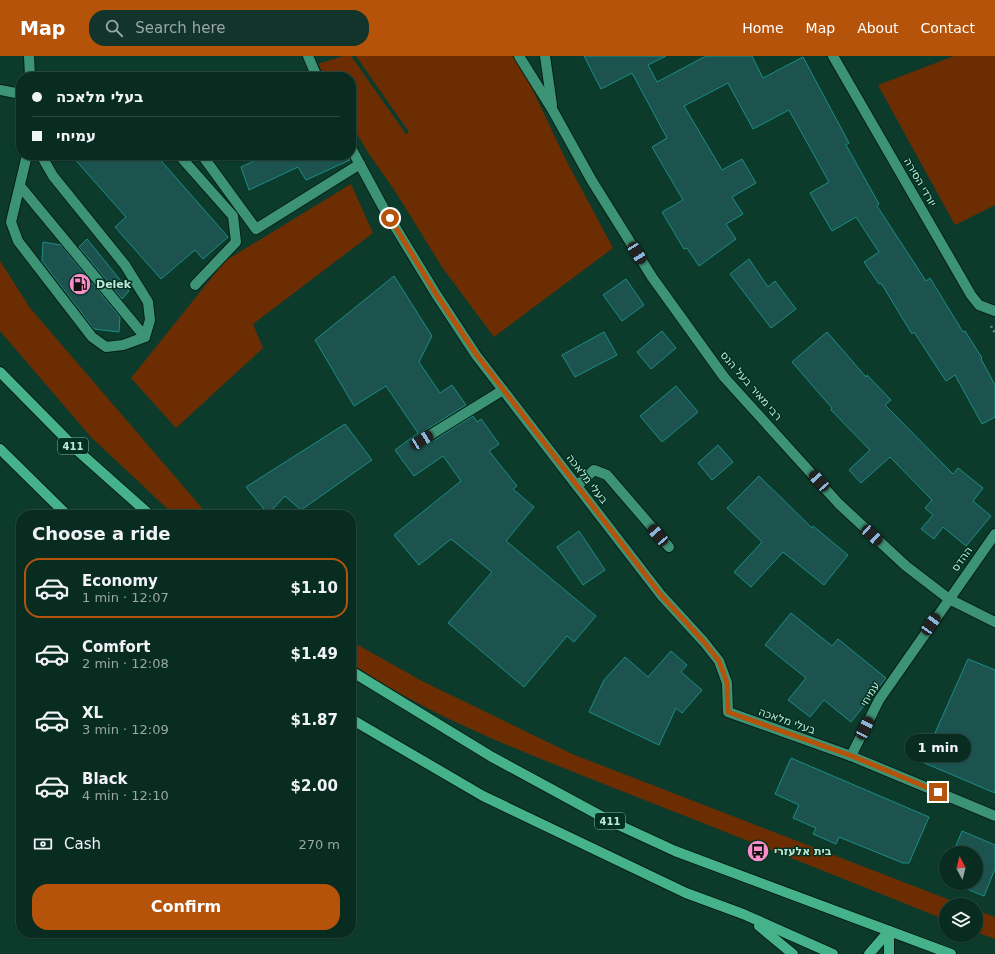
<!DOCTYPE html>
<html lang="en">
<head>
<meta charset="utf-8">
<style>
	:root { --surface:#092c21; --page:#12342a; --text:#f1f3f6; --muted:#99a7a5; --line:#29483f; --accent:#b45309 }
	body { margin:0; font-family:"DejaVu Sans",Heebo,sans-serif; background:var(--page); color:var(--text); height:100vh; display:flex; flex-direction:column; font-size:15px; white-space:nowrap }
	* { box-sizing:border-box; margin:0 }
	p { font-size:13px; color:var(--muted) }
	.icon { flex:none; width:22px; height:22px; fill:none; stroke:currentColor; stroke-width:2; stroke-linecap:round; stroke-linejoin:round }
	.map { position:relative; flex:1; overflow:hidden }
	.side { position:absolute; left:16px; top:454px; width:340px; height:428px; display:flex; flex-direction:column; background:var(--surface); border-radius:16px; box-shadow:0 1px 3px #0004,0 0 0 1px var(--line) }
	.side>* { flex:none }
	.banner { position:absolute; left:16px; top:16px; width:340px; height:88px; border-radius:16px; box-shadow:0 1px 3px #0004,0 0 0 1px var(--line); display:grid; align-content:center; height:88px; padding:0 16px; background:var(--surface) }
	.needle { width:26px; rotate:353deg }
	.tools { position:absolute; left:939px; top:790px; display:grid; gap:8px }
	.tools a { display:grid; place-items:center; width:44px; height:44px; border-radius:50%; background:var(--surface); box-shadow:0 1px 3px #0004,0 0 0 1px var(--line); font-size:20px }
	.end { position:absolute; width:18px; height:18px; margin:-9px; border:5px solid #b45309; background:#fff; box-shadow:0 0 0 2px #fff }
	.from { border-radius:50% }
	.bubble { position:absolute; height:28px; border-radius:14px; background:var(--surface); box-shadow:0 1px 3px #0004,0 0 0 1px var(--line); font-size:13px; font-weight:700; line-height:28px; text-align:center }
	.car { position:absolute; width:12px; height:24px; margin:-12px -6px; border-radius:5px; box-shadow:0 0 3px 1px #0007; background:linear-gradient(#222 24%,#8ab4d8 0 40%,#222 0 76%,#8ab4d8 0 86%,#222 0) }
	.banner b { display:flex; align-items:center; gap:14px; height:38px; font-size:15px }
	.banner b+b { border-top:1px solid var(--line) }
	.banner i { width:10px; height:10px; background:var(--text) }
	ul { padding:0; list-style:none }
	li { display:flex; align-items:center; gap:12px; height:60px; margin:0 8px 6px; padding:0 8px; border:2px solid transparent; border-radius:16px }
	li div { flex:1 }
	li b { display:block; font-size:15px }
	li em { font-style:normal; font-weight:700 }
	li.on { border-color:var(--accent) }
	li>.icon { width:36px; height:36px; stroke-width:1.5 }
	h2 { padding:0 16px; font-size:18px; line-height:48px }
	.pay { display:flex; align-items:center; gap:10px; height:44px; padding:0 16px; font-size:15px }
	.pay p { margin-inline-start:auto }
	.primary-button { display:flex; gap:8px; margin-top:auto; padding:8px 16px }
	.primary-button a { flex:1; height:46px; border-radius:16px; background:var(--accent); color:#fff; font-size:16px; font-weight:700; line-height:46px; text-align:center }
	header { display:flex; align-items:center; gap:24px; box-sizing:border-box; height:56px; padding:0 20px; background:var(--accent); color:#fff }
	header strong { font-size:19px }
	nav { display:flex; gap:22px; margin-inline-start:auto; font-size:14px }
	.search { width:280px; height:36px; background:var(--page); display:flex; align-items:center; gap:10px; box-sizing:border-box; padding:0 14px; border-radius:16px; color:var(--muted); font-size:15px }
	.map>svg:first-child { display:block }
	.green { fill:#6d2d02 }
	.building { fill:#1d534f; stroke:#1b8d85 }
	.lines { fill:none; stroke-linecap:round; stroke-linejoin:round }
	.minor-casing { stroke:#052016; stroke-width:12 }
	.major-casing { stroke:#052016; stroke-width:12 }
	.path { stroke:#5f8b7b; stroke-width:2.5; stroke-dasharray:2 3; stroke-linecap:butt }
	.minor { stroke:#3d9375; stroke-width:10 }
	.major { stroke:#45b28c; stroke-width:10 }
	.route { stroke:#b45309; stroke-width:5 }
	.labels { text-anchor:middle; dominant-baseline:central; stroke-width:3; stroke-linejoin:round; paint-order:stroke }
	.shield { fill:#003122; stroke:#86b1a1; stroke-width:1 }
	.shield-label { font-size:10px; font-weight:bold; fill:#c0e8d7 }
	.street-label { font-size:11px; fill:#c0e8d7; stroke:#003122 }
	.poi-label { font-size:11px; font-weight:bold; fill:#c0e8d7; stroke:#003122; text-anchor:start }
</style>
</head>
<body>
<header>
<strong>Map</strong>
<div class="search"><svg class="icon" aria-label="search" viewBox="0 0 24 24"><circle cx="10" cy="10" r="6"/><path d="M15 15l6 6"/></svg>Search here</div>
<nav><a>Home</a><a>Map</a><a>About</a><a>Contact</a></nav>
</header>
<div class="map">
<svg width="995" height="898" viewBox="0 0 995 898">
	<rect width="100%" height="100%" fill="#0c3b2c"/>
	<g class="green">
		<path d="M343,0h8l55,78 3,-2 -53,-76h156l6,3 47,99 48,90 -119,89 -52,-70 -47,-76 -28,-40 -16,-28v-46h-26l-7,-13z"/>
		<path d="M954,0h41v149l-40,20 -77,-140z"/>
		<path d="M351,128l22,49 -120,91 10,24 -87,80 -45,-50 94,-117z"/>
		<path d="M0,205l30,47 178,207h-34l-83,-78 -91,-106z"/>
		<path d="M351,585l69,39 152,74 391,151h-17v15c-109,-44 -218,-87 -327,-130 -92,-37 -187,-71 -268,-127z"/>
		<path d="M976,854l19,7v22l-19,-7z"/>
	</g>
	<g class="building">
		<path d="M584,0h82l-18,9 9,17 49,-26h46l11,22 40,-21 46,86 -3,2 33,59 -2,2 49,75 4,-3 33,54 2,-1 17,27 -1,1 14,26v32l-13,7 -27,-49 -9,6 -32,-49 -2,2 -31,-51 -2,1 -15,-22 15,-10 -23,-35 -24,14 -22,-38 19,-11 -40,-72 -36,19 -25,-46 -44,23 38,64 20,-11 14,24 -24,14 11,17 -17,10 10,15 -37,27 -12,-18 -3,1 -22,-37 21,-12 -31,-53 15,-9 -35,-65 -31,16z"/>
		<path d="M71,99h85l72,82 -25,22 -8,-9 -34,29 -46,-52 11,-10z"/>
		<path d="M267,99h80l3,5 -44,20 -8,-13 -49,23 -8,-23z"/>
		<path d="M87,183l42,52 -7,8 -43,-52z"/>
		<path d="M43,186l18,3 59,72 -1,15 -25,-3 -52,-68z"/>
		<path d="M749,203l19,28 7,-6 21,28 -25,19 -41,-54z"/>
		<path d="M394,220l38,60 -13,26 21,31 12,-8 14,20 -47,29 -3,3v6l3,3h6l48,-30 4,6 4,-3 18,25 -10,7 28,35 -4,3 21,18 -28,34 90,75 -22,26 -7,-6 -43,51 -76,-64 44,-51 -41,-33 -32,26 -25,-30 67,-54 -18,-25 -29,20 -19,-26 23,-17 -32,-47 -32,20 -39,-66z"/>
		<path d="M626,223l18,26 -22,16 -19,-26z"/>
		<path d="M662,275l14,17 -25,21 -14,-17z"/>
		<path d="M604,276l13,23 -42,22 -13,-22z"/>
		<path d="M827,276l39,45 1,-2 24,25 -6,5 68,69 5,-6 25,20 -10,13 18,15 -25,30 -23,-19 -9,12 -13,-10 12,-14 -8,-7 7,-8 -42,-43 -29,26 -12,-13 21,-20 -39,-40 1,-2 -40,-46z"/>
		<path d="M676,330l22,26 -36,30 -22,-26z"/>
		<path d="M345,368l27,36 -71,50 -16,-14 -17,18 -22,-27z"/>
		<path d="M718,389l15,17 -21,18 -14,-17z"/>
		<path d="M759,420l53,52 1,-2 35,29 -24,30 -41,-33 -32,35 -17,-15 28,-30 -35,-34z"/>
		<path d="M579,475l26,39 -22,15 -26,-38z"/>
		<path d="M791,557l41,33 6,-7 48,39 -35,44 -27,-22 -14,17 -22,-17 18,-22 -41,-33z"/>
		<path d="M671,595l16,14 -6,7 21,18 -20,23 -6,-5 -17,37 -70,-33 15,-32 21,-23 23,20z"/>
		<path d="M968,603l27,11v123l-73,-31z"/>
		<path d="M791,702l138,59 -20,46h-6l-64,-26 -3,7 -23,-10 3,-6 -23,-10 6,-13 -24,-11z"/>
		<path d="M962,775l33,14v24l-11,27 -31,-13h23v-30h-23z"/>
	</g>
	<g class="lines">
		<g class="minor-casing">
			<g id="minor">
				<path d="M29,0l1,21"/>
				<path d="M308,0l9,21"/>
				<path d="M519,0l33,53 40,72 60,96 72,100 115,127 67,62 43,33 46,23"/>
				<path d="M545,0l7,49"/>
				<path d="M833,0l138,239 8,10 16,6"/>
				<path d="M0,34l21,4"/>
				<path d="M351,92l32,59 53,87 40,61 185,240 43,47 15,19 8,22 1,29 123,44"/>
				<path d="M27,99l-16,67 7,19 74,96 14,10 17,-2 22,-8 5,-17 -2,-18 -23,-37 -72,-89 -12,-21"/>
				<path d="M179,99l54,61 3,26 -41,43"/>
				<path d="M202,99l54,74 104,-65"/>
				<path d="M20,130l125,151"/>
				<path d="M422,384l81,-50"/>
				<path d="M577,430l17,-16 13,5 62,72"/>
				<path d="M995,478l-116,166 -28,56 144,60"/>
			</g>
		</g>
		<g class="major-casing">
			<g id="major">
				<path d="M0,316l78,79 72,64"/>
				<path d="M0,393l67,66"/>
				<path d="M351,615l141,86 118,64 65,30 276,103"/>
				<path d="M351,663l132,77 203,97 57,21 90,40"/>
				<path d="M759,870l34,28"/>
				<path d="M869,898l20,-23"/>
				<path d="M889,898v-23"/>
			</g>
		</g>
		<path class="path" d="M991,270l4,7"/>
		<use href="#minor" class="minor"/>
		<use href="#major" class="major"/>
	</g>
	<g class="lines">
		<path class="route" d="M390,162l46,76 40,60 185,241 43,47 15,19 8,22 1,29 124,44 86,36"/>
	</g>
	<defs>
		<g id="fuel-disc" transform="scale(1.15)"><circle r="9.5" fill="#f98fc9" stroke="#003122"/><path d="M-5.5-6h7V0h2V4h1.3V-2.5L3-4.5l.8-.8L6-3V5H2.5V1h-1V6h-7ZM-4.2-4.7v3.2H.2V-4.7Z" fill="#111"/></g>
		<g id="bus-disc" transform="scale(1.15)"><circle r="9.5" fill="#f98fc9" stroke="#003122"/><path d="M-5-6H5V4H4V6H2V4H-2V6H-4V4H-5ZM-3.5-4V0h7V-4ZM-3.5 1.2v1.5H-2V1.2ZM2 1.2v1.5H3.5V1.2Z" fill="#111"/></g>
	</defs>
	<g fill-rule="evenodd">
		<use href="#fuel-disc" x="80" y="228"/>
		<use href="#bus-disc" x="758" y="795"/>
	</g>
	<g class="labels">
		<g class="shield">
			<rect x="58" y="382" width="30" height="16" rx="3"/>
			<rect x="595" y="757" width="30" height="16" rx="3"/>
		</g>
		<g class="shield-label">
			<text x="73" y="390">411</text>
			<text x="610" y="765">411</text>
		</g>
		<g class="street-label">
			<text transform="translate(920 126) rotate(60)">יורדי הסירה</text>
			<text transform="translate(751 330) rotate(49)">רבי מאיר בעל הנס</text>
			<text transform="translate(587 423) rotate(52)">בעלי מלאכה</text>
			<text transform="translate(962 503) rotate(-55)">ההדס</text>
			<text transform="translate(870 638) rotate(-59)">עמיחי</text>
			<text transform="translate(787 665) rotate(19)">בעלי מלאכה</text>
		</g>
		<g class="poi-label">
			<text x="96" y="228">Delek</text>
			<text x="774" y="795">בית אלעזרי</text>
		</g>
	</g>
</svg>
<div class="tools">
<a><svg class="needle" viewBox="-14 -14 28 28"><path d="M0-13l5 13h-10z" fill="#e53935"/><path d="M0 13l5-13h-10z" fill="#99a7a5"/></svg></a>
<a><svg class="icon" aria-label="layers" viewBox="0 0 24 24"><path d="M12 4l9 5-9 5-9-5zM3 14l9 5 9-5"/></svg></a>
</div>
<i class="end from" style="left:390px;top:162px"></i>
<i class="end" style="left:938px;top:736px"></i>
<div class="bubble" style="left:905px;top:678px;width:66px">1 min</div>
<i class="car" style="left:637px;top:197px;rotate:148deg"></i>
<i class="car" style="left:422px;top:384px;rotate:58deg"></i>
<i class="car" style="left:819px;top:425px;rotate:318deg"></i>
<i class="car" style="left:658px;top:479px;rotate:319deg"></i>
<i class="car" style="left:872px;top:479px;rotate:133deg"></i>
<i class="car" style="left:931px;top:568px;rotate:35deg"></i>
<i class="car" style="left:865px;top:672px;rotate:26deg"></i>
<div class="banner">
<b><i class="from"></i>בעלי מלאכה</b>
<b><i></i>עמיחי</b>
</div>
<section class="side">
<h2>Choose a ride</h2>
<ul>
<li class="on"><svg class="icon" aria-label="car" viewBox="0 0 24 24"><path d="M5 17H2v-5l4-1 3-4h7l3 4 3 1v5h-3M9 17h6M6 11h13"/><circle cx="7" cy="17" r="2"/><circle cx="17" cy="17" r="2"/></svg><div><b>Economy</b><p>1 min · 12:07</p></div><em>$1.10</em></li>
<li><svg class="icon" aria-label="car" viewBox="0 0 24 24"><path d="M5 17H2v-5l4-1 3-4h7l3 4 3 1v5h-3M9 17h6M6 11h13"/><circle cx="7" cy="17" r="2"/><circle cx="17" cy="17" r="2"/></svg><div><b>Comfort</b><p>2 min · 12:08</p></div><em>$1.49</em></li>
<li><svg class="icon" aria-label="car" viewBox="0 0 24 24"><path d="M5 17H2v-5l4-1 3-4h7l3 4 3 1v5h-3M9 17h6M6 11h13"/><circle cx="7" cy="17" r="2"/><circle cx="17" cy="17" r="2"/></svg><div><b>XL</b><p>3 min · 12:09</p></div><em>$1.87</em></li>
<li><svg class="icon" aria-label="car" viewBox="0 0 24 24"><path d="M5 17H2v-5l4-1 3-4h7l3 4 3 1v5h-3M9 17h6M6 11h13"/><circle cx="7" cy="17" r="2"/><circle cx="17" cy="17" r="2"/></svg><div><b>Black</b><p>4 min · 12:10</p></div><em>$2.00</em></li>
</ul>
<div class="pay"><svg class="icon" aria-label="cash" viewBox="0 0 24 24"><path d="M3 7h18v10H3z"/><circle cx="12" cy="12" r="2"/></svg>Cash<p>270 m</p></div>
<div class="primary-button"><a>Confirm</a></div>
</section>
</div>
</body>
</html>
